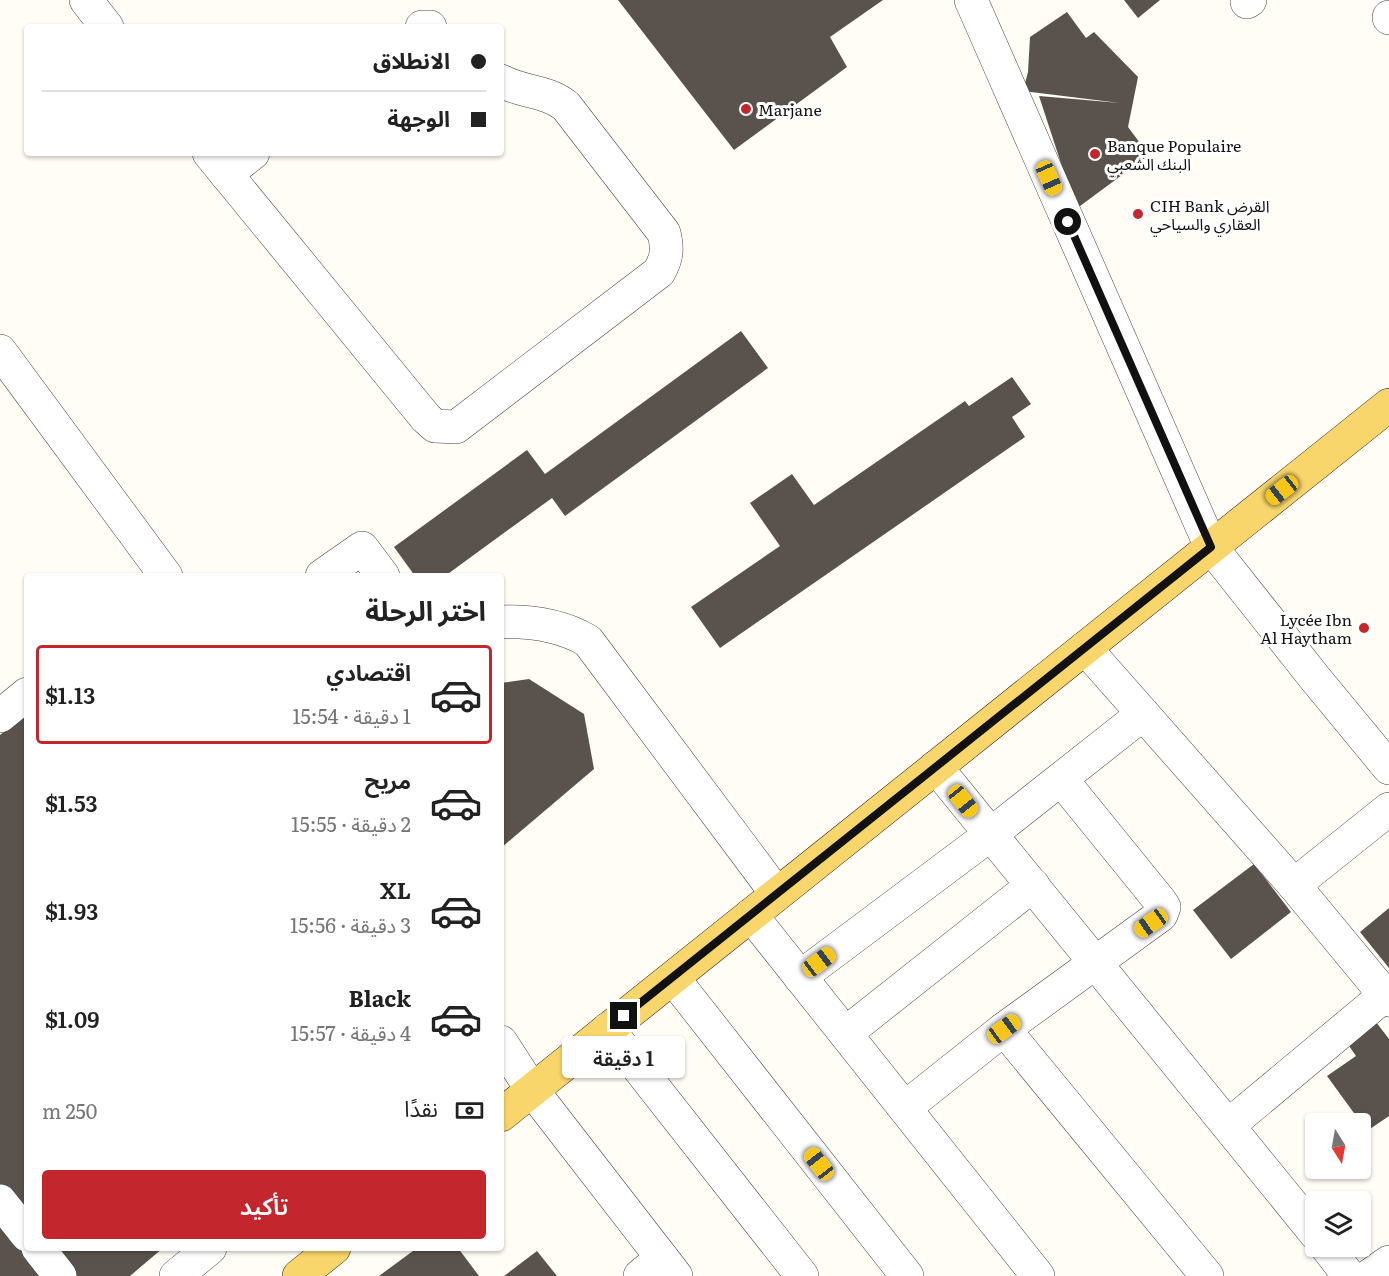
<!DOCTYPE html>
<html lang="ar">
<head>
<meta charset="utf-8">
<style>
	:root { --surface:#fff; --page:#f6f6f6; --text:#222; --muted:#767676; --line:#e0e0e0; --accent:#c4262e }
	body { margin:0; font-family:Literata,"Noto Sans Arabic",serif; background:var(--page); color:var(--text); direction:rtl; height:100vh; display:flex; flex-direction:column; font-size:22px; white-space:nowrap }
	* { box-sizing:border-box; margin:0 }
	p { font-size:20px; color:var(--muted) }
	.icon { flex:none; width:33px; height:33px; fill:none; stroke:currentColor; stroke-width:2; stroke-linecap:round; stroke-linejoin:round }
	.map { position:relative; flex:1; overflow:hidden; direction:ltr }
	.panel { position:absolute; left:24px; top:573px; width:480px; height:678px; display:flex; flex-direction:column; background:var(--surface); border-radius:6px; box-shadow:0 2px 4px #0004; direction:rtl }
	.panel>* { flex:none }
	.guide { position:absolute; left:24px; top:24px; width:480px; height:132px; border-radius:6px; box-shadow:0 2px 4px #0004; direction:rtl; display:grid; align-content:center; height:132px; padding:0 18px; background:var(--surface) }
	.needle { width:39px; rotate:169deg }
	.controls { position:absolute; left:1305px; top:1113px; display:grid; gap:12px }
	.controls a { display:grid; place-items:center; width:66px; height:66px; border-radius:6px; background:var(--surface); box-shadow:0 2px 4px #0004; font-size:30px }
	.end { position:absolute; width:27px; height:27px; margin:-14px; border:8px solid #111; background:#fff; box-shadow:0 0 0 3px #fff }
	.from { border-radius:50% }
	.bubble { position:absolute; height:42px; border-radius:6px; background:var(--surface); box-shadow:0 2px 4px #0004; font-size:20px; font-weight:600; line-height:42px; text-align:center; direction:rtl }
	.car { position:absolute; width:18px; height:36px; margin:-18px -9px; border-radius:8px; box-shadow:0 0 4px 2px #0007; background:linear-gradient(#f5c518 24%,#345 0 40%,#f5c518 0 76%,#345 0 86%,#f5c518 0) }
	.guide b { display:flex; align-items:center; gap:21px; height:57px; font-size:22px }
	.guide b+b { border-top:2px solid var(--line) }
	.guide i { width:15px; height:15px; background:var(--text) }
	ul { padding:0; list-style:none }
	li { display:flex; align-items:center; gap:18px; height:99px; margin:0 12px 9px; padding:0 6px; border:3px solid transparent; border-radius:6px }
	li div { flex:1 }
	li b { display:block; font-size:22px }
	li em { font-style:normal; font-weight:600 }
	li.selected { border-color:var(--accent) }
	li>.icon { width:54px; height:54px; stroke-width:1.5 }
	h2 { padding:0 18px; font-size:27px; line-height:72px }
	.pay { display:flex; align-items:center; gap:15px; height:66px; padding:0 18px; font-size:22px }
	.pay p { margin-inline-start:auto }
	.cta { display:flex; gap:12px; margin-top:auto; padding:12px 18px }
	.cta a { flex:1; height:69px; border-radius:6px; background:var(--accent); color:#fff; font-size:24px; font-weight:600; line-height:69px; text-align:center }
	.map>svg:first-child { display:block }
	.building { fill:#5a524d }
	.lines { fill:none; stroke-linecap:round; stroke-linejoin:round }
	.minor-casing { stroke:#444; stroke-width:34 }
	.major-casing { stroke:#222; stroke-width:34 }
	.minor { stroke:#fff; stroke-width:33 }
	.major { stroke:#f9d66b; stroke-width:33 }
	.route { stroke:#111; stroke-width:8 }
	.poi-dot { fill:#c4262e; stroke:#fff; stroke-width:2 }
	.labels { text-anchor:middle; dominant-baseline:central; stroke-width:6; stroke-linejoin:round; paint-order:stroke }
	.poi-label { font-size:16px; fill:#111; stroke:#fff; text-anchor:start }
</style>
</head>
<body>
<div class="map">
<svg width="1389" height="1276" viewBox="0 0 1389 1276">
	<rect width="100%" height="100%" fill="#fffdf5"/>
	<g class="building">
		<path d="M618,0h265l-53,37 17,30 -113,83z"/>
		<path d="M1124,0h36l-22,18z"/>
		<path d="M1067,12l19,26 8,-6 44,45 -10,50 21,28 -73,54 -37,-113 81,7 -97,-12 5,-19 2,-35z"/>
		<path d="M741,331l27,37 -203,148 -13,-18 -107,78h-30l-21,-29 133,-97 18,24z"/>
		<path d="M1012,377l19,27 -19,13 13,20 -305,211 -29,-41 89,-61 -30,-43 42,-29 22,31 151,-104 4,5z"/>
		<path d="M529,679l55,35 10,55 -93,79v-165z"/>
		<path d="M27,714v534h136l-33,28h-130v-541z"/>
		<path d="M1254,864l37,48 -60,47 -38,-49z"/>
		<path d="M1389,908v60l-29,-36z"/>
		<path d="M1376,1022l13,17v77l-22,15 -40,-55 29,-20 -9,-13z"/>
		<path d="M417,1248h41l21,28h-100z"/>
		<path d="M537,1251l20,25h-53z"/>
	</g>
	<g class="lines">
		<g class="minor-casing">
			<g id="minor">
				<path d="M86,0l21,27"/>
				<path d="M971,0l240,547 103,130 75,91"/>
				<path d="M1247,2l3,-2"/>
				<path d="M1389,17v1"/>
				<path d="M422,27h8"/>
				<path d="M209,153l217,265 9,8 21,1 203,-155c8,-14 9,-23 5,-39l-98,-127c-20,-16 -43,-13 -65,-25"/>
				<path d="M226,174l27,-21"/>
				<path d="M0,351l166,225"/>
				<path d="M322,576l40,-28 21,28"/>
				<path d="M501,622c31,-1 60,3 87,19l189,253"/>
				<path d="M1085,648l209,237 95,115"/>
				<path d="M0,716l27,-22"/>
				<path d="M936,767l380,467"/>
				<path d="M1294,885l95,-76"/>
				<path d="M751,915l287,361"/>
				<path d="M800,977l191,-143 152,-120"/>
				<path d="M673,978l234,298"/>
				<path d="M608,1029l194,247"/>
				<path d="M1004,1029l203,247"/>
				<path d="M846,1033l187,-148"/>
				<path d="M501,1042l31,48 144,186"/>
				<path d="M906,1107l98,-78 157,-114 3,-8 -4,-6 -99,-122"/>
				<path d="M1229,1125l156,-130"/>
				<path d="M0,1201l27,34"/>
				<path d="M1326,1246l23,30"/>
				<path d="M38,1248l22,28"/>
				<path d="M176,1276l34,-28"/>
				<path d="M640,1276l22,-18"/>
				<path d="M1369,1276l20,-14"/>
			</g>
		</g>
		<g class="major-casing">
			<g id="major">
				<path d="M501,1115l888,-710"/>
				<path d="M299,1276l35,-28"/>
			</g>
		</g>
		<use href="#minor" class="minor"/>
		<use href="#major" class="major"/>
	</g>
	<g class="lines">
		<path class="route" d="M624,1016l587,-469 -143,-325"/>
	</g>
	<g class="poi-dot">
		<circle cx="746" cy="109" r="6"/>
		<circle cx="1095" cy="154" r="6"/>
		<circle cx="1138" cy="214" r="6"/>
		<circle cx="1364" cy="628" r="6"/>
	</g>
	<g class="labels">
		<g class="poi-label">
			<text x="758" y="109">Marjane</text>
			<text x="1107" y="145">Banque Populaire<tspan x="1107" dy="18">البنك الشعبي</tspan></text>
			<text x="1150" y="205">CIH Bank القرض<tspan x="1150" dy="18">العقاري والسياحي</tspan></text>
			<text x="1352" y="619" text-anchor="end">Lycée Ibn<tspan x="1352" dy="18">Al Haytham</tspan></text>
		</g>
	</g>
</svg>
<div class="controls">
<a><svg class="needle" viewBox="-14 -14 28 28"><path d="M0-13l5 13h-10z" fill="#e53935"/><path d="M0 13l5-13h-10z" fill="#767676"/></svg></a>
<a><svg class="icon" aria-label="layers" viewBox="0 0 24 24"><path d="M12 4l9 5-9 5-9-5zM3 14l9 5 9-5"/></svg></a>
</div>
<i class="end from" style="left:1068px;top:222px"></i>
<i class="end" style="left:624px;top:1016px"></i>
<div class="bubble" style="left:562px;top:1036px;width:123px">1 دقيقة</div>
<i class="car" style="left:1049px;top:178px;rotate:156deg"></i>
<i class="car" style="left:1282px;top:490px;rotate:232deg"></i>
<i class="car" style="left:963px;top:801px;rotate:141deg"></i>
<i class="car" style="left:1151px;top:923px;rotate:235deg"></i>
<i class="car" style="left:819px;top:962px;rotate:53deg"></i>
<i class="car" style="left:1004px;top:1029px;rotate:54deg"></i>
<i class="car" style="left:819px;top:1164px;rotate:322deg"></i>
<div class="guide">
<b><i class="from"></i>الانطلاق</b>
<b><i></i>الوجهة</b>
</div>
<section class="panel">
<h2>اختر الرحلة</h2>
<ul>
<li class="selected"><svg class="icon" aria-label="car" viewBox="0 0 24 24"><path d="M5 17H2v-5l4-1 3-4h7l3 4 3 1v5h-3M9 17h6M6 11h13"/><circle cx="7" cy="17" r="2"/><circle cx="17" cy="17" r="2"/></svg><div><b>اقتصادي</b><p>1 دقيقة · 15:54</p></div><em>$1.13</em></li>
<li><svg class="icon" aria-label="car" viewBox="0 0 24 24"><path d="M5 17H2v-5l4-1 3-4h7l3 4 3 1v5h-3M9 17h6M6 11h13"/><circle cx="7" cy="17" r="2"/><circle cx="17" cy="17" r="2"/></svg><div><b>مريح</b><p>2 دقيقة · 15:55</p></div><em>$1.53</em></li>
<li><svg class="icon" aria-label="car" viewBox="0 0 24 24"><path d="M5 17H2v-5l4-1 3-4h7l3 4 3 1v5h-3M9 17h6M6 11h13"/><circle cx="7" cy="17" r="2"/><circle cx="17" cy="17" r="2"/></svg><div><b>XL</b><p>3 دقيقة · 15:56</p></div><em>$1.93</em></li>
<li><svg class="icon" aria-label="car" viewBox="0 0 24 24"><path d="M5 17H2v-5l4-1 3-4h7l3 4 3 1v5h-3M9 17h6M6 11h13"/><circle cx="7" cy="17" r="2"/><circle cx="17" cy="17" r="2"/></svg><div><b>Black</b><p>4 دقيقة · 15:57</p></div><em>$1.09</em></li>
</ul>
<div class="pay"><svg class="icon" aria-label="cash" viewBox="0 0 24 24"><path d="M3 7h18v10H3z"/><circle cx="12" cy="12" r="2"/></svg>نقدًا<p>250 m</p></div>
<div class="cta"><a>تأكيد</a></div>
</section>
</div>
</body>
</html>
